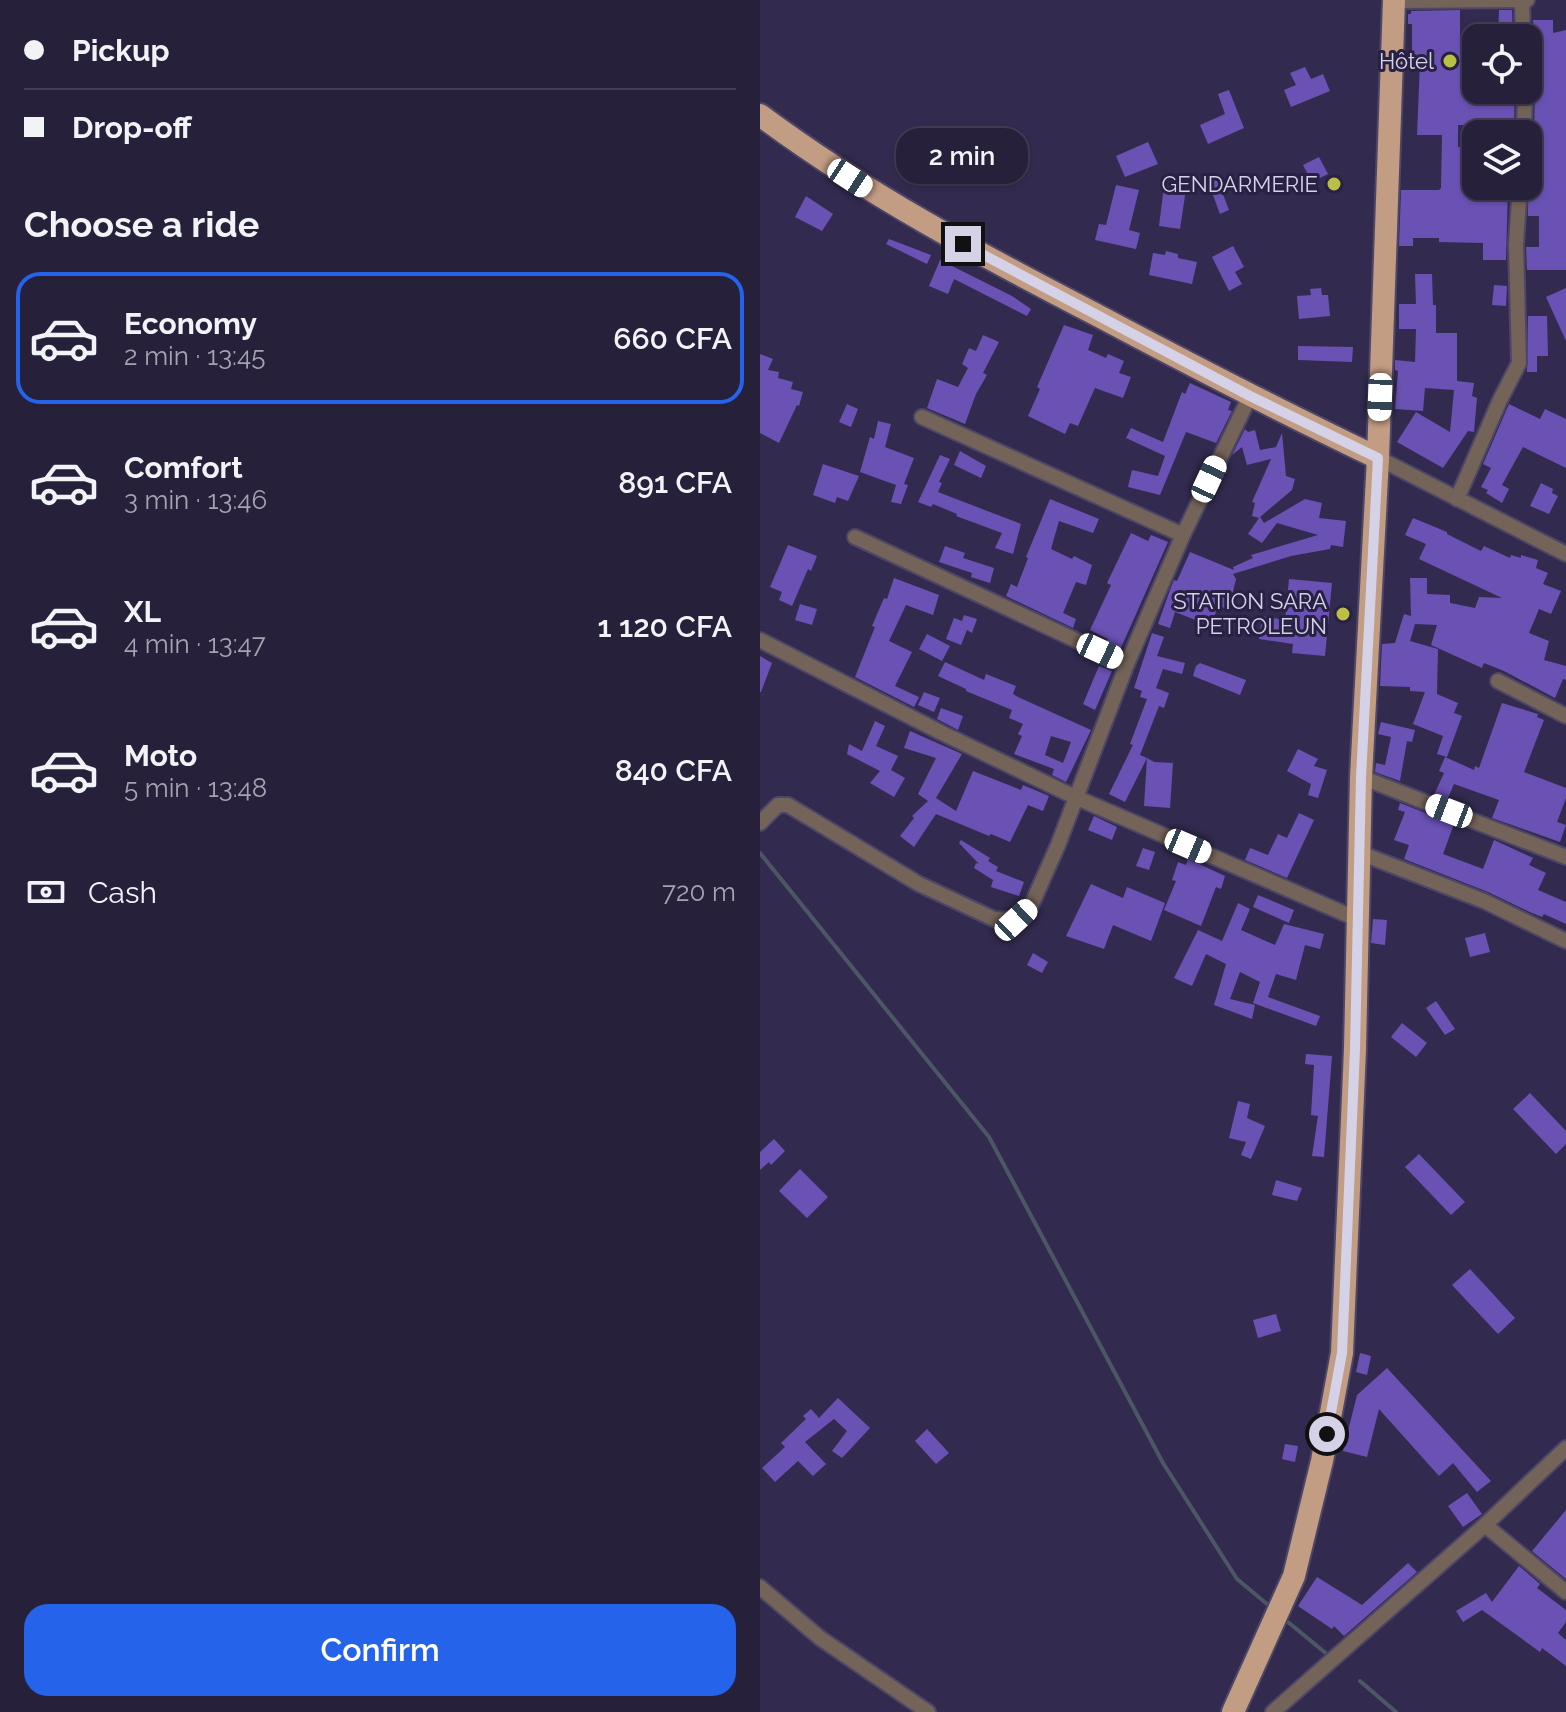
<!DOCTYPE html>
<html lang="en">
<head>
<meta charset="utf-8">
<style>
	:root { --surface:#26203b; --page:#2e2842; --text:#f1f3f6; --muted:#a4a3af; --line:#423e55; --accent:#2563eb }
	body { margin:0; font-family:Raleway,sans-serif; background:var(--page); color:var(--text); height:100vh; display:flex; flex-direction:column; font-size:30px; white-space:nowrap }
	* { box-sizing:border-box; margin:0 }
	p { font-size:26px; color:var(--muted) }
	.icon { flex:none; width:44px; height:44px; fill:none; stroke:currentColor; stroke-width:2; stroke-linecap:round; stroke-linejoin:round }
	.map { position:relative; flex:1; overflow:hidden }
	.details { display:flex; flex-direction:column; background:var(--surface); width:760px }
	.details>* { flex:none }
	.banner { display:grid; align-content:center; height:176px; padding:0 24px; background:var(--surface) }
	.buttons { position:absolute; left:702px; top:24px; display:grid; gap:16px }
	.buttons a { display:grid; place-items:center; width:80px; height:80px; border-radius:16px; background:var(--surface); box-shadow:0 2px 6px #0004,0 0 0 2px var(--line); font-size:40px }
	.end { position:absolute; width:36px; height:36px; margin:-18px; border:10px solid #d5d2e8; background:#111; box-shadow:0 0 0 4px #111 }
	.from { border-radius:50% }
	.bubble { position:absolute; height:56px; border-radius:24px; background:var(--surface); box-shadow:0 2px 6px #0004,0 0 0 2px var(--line); font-size:26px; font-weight:600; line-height:56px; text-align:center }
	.car { position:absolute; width:24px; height:48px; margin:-24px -12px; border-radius:10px; box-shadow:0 0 6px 2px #0007; background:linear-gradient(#fff 24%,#345 0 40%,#fff 0 76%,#345 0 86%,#fff 0) }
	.banner b { display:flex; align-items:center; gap:28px; height:76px; font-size:30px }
	.banner b+b { border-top:2px solid var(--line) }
	.banner i { width:20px; height:20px; background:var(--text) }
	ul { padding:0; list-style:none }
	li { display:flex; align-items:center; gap:24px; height:132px; margin:0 16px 12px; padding:0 8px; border:4px solid transparent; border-radius:24px }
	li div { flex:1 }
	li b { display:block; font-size:30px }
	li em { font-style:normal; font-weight:600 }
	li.active { border-color:var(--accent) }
	li>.icon { width:72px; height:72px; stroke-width:1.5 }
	h2 { padding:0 24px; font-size:36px; line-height:96px }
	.pay { display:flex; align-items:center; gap:20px; height:88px; padding:0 24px; font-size:30px }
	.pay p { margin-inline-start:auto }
	.button { display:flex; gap:16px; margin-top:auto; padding:16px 24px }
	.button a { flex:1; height:92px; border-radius:24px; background:var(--accent); color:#fff; font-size:32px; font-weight:600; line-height:92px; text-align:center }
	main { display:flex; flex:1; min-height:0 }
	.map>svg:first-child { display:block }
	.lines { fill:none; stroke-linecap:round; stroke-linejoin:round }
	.stream { stroke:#4b5764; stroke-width:4 }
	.building { fill:#6a51b4; fill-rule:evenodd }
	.minor-casing { stroke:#4d4667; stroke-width:18 }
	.trunk-casing { stroke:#4d4667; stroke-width:26 }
	.minor { stroke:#746358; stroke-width:14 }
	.trunk { stroke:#c39c84; stroke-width:22 }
	.route { stroke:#d5d2e8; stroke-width:10 }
	.poi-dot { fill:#bac045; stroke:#292144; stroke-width:3 }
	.labels { text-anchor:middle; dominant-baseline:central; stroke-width:6; stroke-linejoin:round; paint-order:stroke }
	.poi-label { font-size:22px; fill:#d5d2e8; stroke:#292144; text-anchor:end }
</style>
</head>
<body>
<main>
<section class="details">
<div class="banner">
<b><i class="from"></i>Pickup</b>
<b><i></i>Drop-off</b>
</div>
<h2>Choose a ride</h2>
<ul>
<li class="active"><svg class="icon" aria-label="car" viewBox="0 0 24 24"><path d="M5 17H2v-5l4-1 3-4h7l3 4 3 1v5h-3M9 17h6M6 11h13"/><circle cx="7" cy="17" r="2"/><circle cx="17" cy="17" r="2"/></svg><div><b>Economy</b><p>2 min · 13:45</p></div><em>660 CFA</em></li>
<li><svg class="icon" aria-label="car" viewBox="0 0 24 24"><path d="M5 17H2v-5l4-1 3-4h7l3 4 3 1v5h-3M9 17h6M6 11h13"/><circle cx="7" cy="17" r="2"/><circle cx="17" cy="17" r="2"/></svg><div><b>Comfort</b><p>3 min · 13:46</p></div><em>891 CFA</em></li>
<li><svg class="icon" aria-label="car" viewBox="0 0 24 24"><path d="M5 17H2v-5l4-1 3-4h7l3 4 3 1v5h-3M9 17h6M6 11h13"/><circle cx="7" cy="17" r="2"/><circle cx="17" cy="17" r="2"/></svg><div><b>XL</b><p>4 min · 13:47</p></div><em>1 120 CFA</em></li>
<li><svg class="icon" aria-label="car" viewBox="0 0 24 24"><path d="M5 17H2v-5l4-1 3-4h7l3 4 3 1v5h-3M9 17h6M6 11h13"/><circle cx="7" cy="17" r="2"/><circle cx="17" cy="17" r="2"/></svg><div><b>Moto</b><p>5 min · 13:48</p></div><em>840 CFA</em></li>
</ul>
<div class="pay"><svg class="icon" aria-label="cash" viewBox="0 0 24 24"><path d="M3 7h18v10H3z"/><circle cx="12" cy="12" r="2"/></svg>Cash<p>720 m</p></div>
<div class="button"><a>Confirm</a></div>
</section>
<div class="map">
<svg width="806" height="1712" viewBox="0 0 806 1712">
	<rect width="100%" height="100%" fill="#332b4f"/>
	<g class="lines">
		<g class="stream">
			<path d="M0,853l229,284 174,326 74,116 30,25"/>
			<path d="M528,1622l40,33"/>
			<path d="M600,1681l36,31"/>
		</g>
	</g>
	<g class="building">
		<path d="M700,10v37l16,1v42h39l-1,35h-56v22h10v34h8v5h32l-2,74h-23v-17l-44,-1v-4h-26v8h-14l2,-56h38l2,-2 1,-53h-25l3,-73h-8v-38h-4v-10h3v-3z"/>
		<path d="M739,10h13l1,28h-15z"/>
		<path d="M773,20h20v13l13,-3v240h-39l-1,-23h13v-31h-11v-4l1,-63 5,-15 1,-44 -7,-10h8z"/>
		<path d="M545,67l6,12 12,-5 7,17 -39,16 -7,-17 12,-5 -6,-12z"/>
		<path d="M469,90l15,38 -36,16 -8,-19 25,-11 -7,-20z"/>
		<path d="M388,142l10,22 -33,13 -9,-21z"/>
		<path d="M559,157l9,17 -16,8 -9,-17z"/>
		<path d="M456,176l13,34 -9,4 -13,-35z"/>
		<path d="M356,185l23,5 -10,40 11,3 -4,16 -41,-9 4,-16 7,1z"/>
		<path d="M404,186l22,3 -6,40 -21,-3z"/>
		<path d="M46,196l27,18 -11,17 -27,-14z"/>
		<path d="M129,239l42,16 -4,9 -41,-20z"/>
		<path d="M473,246l11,21 -9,5 7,12 -13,7 -17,-34z"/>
		<path d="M406,251l12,3v4l19,4 -5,22 -43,-9 4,-22 12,2z"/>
		<path d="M180,260l72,36 19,13 -4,7 -73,-37 -6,15 -19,-8z"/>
		<path d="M655,274h17l1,31h3v28h21v48l17,2 -2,13 5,2 -3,34 -6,-1 -25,37 -46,-26 19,-30 34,20 4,-42 -29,-2 -2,23 -28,-2 3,-38 -3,-1v-10l20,2 1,-33h-17v-25h17z"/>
		<path d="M734,285l13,1 -1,20 -14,-1z"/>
		<path d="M561,288l1,7h6l2,21 -31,3 -2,-23 14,-1 -1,-6z"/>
		<path d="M806,288v53l-20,-44z"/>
		<path d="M768,316h19l1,40h-11v16h-10z"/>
		<path d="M304,325l29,10 -5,15 18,8 2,-4 16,7 -5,12 12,4 -8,21 -28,-10 -17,38 -8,-3 -5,11 -37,-18 12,-27 -3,-2z"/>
		<path d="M223,335l16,7 -16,31 4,2 -11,19 -11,30 -38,-16 10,-29 21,8 10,-19 -6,-4 7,-16 7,3z"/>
		<path d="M538,346l55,1 -1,15 -54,-2z"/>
		<path d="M0,354l13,5 -5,11 11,2 -1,6 15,4 -2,7 12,3 -4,14 -2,-1 -18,38 -19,-10z"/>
		<path d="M430,383l41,19 -3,8 4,1 -16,32 -30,-11 -26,63 -32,-8 4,-17 26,6 7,-20 -39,-18 5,-10 32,14 19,-50 3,2z"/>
		<path d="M87,404l11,5 -7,18 -12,-5z"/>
		<path d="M749,404l31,15 5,-10 21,10v49l-43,-21 -21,38 7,4 -7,14 -16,-10 2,-3 -7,-3 10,-19 -8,-4z"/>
		<path d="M118,421l13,3 -6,23 29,11 -10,26 4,1 -7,19 -10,-2 5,-17 -36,-13 10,-35 4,2z"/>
		<path d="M485,429l3,3 7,-2 5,20 16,-3 6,-14 4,43 9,3 -3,11 -32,27 4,6 41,-24 17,4 -3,15 27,3 -3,26 -12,-2 -1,4 -39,7 -58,18 3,5 -7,30 -11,-3 -7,20 -36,-14 -5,16 -12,-4 13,-37 3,-7 3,1 13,-29 44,18 -1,-3 20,-9 -2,-3 67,-20 -41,-12 -15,20 -14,-9 11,-16 -7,-2 3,-13 -3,-1 19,-43 -24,6 -5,-18 -10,8z"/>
		<path d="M200,451l26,15 -5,12 -27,-13z"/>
		<path d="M180,455l10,4 -11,23 3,1 -4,9 83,32 -8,30 -18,-6 7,-15 -46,-17 1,-2 -24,-10 -2,3 -13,-5z"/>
		<path d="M63,464l36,12 -11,25 -11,-4 -2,6 -22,-8z"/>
		<path d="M781,483l12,6 -1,4 6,3 -9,18 -19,-8z"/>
		<path d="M290,499l49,20 -6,14 -34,-12 -8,28 21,10 2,-3 18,9 -6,20 -10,-3 -13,31 13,6 -3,9 -67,-32 5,-12 6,3 11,-29 -2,-1z"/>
		<path d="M653,518l34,14v2l34,17 3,-5 26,12 1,-3 10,3v-3l17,5 -2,8 12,5 -5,11 18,7 -10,23 -12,-5 -10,24 20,8 -5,19 22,6v14l-3,-1 -8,19 -51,-27 -20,-8 -2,5 -51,-23 6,-20 -22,-1 -5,17 28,8 -1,45 21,9 -4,10 8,3 -15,41 -10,-3 6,-18 -30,-12 12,-32 -15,-1v-4l-30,-1 2,-42 13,-1 9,-29 7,2 -1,-38h17v16l23,1v8l25,5 4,-11 23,1 -83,-39 7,-15 -21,-9z"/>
		<path d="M371,533l17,8 3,-6 17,7 -48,108 -14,-7 2,-4 -18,-9 21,-45 -4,-2z"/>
		<path d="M28,545l29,11 -6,15 -3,-2 -16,37 -13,-6 3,-8 -12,-5z"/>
		<path d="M185,546l20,7 -2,5 31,10 -4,15 -19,-6 1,-4 -33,-11z"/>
		<path d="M134,578l45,17 -6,20 -27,-10 -17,36 23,11 -17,34 24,11 -5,10 -59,-30 20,-50 -3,-1 12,-28 3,1z"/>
		<path d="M529,579l43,4 -7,73 -33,-3 1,-9 -34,-5 3,-23 23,4z"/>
		<path d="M40,604l17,5 -5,16 -17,-5z"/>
		<path d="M204,615l13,4 -5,14 -5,-3 -6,15 -15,-6 8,-21 8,3z"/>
		<path d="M392,633l12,4 -7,19 28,7 -3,11 -19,-5 -7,19 13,5 -5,15 -5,-2 -19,49 7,3 -22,44 -16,-8 24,-49 -3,-1 17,-45 -7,-2 2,-6 -8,-3z"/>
		<path d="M167,634l23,12 -8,15 -23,-12z"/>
		<path d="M0,656l12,7 -11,29h-1z"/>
		<path d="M185,662l39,18 2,-6 30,12 -3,8 5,3 73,33 -25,52 -14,-7 2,-6 -40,-15 8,-18 -4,-2 5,-10 -14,-6 3,-8 -46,-19v-2l-28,-13zM291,736l20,6 -8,21 -18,-8z"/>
		<path d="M440,663l46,17 -6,15 -47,-19 3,-10z"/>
		<path d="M339,666l13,5 -17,39 -12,-6z"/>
		<path d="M164,692l16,6 -6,14 -16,-7z"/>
		<path d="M742,703l36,11 -1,3 7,3 -20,52 42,16v10l-9,24 9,3 -6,17 -68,-24 7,-18 -45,-16 -7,16 -13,-5 10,-22 -5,-2 6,-14 29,13 1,-4 4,2z"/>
		<path d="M181,708l22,8 -5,14 -21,-11z"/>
		<path d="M115,721l10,5 -9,20 22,10 -7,14 14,8 -11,19 -24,-14 10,-12 -33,-17 2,-10 13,7z"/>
		<path d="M621,722l34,8 -3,12 -5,-1 -7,40 -25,-9 1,-9 9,2 6,-28 -13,-3z"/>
		<path d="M150,731l52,23 -26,44 20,13 17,-40 48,19 2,-5 26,11 -6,15 -15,-6 -18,37 -19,-8 -2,2 -53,-22 -22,33 -14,-11 14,-18 -2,-2 16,-15 -10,-7 18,-36 -32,-10z"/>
		<path d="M538,749l20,10 -4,7 13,4 -9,28 -10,-3 3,-11 -24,-13z"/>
		<path d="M387,758l7,4 19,1 -3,45 -26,-2z"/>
		<path d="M640,803l54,21 -11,30 40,15 11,-29 39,18 -4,7 17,8 -8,17 28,12v22l-22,-10 -2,3 -10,-4 -44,-21 -84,-33 5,-14 -15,-5 11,-28 -7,-2z"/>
		<path d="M539,813l15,7 -27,58 -42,-18 5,-12 18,7 10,-21 9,4z"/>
		<path d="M334,816l23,11 -5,13 -24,-10z"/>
		<path d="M201,840l29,18 -2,3 10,6 -2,4 28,11 -5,14 -28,-9 2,-7 -19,-12 2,-5 3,1 -20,-21z"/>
		<path d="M383,848l12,4 -6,18 -13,-4z"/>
		<path d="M428,859l37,17 -4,13 -5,-2 -15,39 -37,-16 12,-29 -4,-1 6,-18 8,3z"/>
		<path d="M331,884l32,14 4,-11 38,16 -14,38 -38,-16 -9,24 -38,-13z"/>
		<path d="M498,895l36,15 -5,13 -36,-16z"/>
		<path d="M478,903l12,6 -9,21 34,15 9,-21 40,10 -4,15 -15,-4 -9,35 -20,-6 -8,23 52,19 -4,10 -63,-23 7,-21 -20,-10 -10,27 25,6 -3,14 -38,-14 12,-41 -20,-10 -14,32 -18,-8 24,-48 24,11z"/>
		<path d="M613,919l14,1 -2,25 -14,-2z"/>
		<path d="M725,933l5,19 -20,5 -5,-19z"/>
		<path d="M273,953l15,9 -6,11 -15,-8z"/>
		<path d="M676,1001l19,28 -10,6 -19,-27z"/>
		<path d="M642,1023l25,20 -11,14 -25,-20z"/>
		<path d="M546,1054l26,2 -8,101 -12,-1 6,-40 -7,-1 3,-50 -9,-1z"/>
		<path d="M770,1093l36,38v13l-10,10 -43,-45z"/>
		<path d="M478,1101l12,3 -3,14 18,8 -14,33 -10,-4 5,-13 -17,-4z"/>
		<path d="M14,1139l11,12 -14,14 -2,-3 -9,8v-18z"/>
		<path d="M659,1154l46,48 -14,13 -46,-48z"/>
		<path d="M40,1169l28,28 -21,21 -28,-27z"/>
		<path d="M516,1180l26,8 -5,13 -25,-6z"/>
		<path d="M710,1269l45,49 -17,16 -46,-49z"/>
		<path d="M516,1314l5,17 -23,7 -5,-18z"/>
		<path d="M600,1353l11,3 -4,19 -11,-3z"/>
		<path d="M627,1368l104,113 -14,11 -24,-29 -14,13 -60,-67 -12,48 -24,-6 14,-56z"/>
		<path d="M78,1398l32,30 -28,30 -10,-7 15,-20 -13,-12 -29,23 21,22 -13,12 -15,-15 -23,21 -13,-14 23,-21 -4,-4 25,-24 -3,-3 8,-7 8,9z"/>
		<path d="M167,1429l22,24 -13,11 -21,-23z"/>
		<path d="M525,1444l13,2 -3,16 -13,-3z"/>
		<path d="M707,1493l15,21 -19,13 -15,-21z"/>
		<path d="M806,1510v69l-34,-28z"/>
		<path d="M648,1563l9,9 -73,64 -10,-10 -2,3 -34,-23 19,-29 45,28z"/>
		<path d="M759,1566l21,18 -3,4 29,22v12l-8,11 8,7v26l-24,-18 -2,4 -58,-42 -19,12 -7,-11 30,-18 6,9z"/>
	</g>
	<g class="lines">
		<g class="minor-casing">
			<g id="minor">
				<path d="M762,0l1,38"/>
				<path d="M634,1l133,-1"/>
				<path d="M764,134l1,-44"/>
				<path d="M162,417l261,118"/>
				<path d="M618,458l188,96"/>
				<path d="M697,499l43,-99 19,-37 -3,-119 4,-58"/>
				<path d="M95,537l272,127"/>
				<path d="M0,640l182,93 133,64 282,122"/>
				<path d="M738,681l68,35"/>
				<path d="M601,777l205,80"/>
				<path d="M0,823l18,-18h10l131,79 75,35 22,1 15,-14 27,-61 69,-181 56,-129 67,-139"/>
				<path d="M600,853l124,48 82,40"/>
				<path d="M725,1525l81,67"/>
				<path d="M0,1587l60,51 108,74"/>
				<path d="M513,1712l212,-187 81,-77"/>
			</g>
		</g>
		<g class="trunk-casing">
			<g id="trunk">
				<path d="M0,115c105,78 219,139 335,199 94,50 187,98 283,144"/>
				<path d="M473,1712l61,-136 28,-115 20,-108 13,-304 6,-272 17,-319 16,-458"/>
			</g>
		</g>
		<use href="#minor" class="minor"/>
		<use href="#trunk" class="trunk"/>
	</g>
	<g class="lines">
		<path class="route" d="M203,244l287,152 128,62 -17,319 -6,272 -13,304 -15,81"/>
	</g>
	<g class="poi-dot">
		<circle cx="690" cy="61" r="8"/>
		<circle cx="574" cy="184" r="8"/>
		<circle cx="583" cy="614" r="8"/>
	</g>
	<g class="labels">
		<g class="poi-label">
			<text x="674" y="61">Hôtel</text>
			<text x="558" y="184">GENDARMERIE</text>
			<text x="567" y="601">STATION SARA<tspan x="567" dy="25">PETROLEUN</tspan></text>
		</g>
	</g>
</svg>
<div class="buttons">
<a><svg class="icon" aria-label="locate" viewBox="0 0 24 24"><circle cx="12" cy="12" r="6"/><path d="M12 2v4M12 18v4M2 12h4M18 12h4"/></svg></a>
<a><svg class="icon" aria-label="layers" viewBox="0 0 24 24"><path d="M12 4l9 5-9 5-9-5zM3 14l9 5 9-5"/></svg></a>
</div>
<i class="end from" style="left:567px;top:1434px"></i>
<i class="end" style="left:203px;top:244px"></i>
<div class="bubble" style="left:136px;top:128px;width:132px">2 min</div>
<i class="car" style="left:90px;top:178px;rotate:123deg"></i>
<i class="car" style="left:620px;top:397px;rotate:182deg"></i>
<i class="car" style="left:449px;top:479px;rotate:25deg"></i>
<i class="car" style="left:340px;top:651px;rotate:115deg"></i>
<i class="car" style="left:689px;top:811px;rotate:291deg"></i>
<i class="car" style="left:428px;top:846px;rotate:113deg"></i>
<i class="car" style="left:256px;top:920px;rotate:47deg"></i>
</div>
</main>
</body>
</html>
